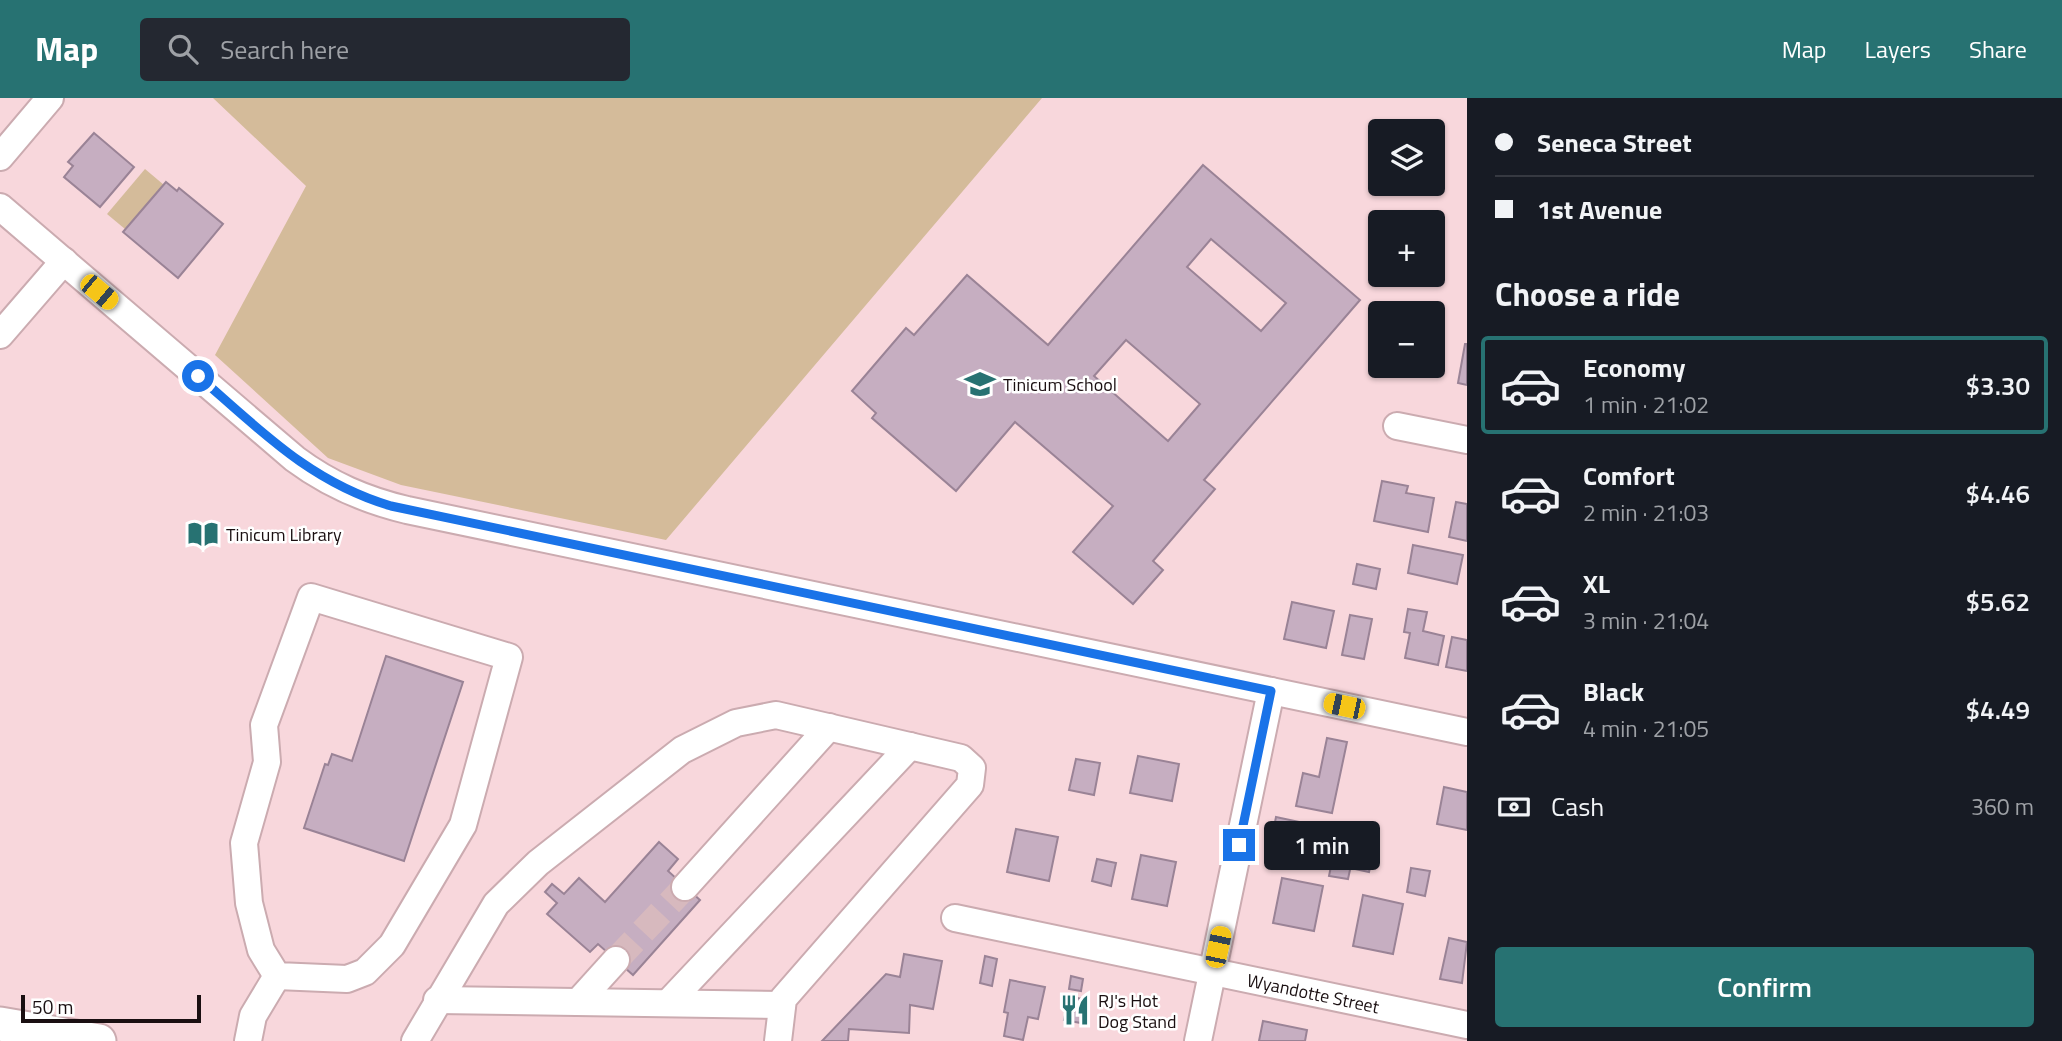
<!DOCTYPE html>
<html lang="en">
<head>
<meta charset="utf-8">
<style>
	:root { --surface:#171b24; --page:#242831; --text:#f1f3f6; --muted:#9ea1a6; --line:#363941; --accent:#277272 }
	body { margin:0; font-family:"Titillium Web",sans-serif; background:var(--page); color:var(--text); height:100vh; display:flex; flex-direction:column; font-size:26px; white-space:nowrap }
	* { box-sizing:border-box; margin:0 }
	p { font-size:23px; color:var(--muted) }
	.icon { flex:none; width:38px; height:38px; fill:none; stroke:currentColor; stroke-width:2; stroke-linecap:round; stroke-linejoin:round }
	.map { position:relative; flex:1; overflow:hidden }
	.drawer { display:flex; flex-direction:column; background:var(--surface); width:595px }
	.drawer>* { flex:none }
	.top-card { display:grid; align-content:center; height:154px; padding:0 28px; background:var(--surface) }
	.tools { position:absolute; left:1368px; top:21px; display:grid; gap:14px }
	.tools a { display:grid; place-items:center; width:77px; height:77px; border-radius:7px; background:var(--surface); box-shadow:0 2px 5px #0004; font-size:35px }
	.scale { position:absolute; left:21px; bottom:18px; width:180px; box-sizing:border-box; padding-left:7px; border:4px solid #1a0f11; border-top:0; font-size:19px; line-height:24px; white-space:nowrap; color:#1a0f11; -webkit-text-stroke:5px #fff; paint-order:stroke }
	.end { position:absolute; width:32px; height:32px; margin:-16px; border:9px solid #1a73e8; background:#fff; box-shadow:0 0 0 4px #fff }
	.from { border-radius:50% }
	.bubble { position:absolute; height:49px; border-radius:7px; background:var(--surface); box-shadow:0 2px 5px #0004; font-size:23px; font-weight:600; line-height:49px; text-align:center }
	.car { position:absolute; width:21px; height:42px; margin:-21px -10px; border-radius:9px; box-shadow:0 0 5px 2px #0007; background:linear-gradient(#f5c518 24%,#345 0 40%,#f5c518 0 76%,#345 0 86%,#f5c518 0) }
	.top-card b { display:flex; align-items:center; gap:24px; height:66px; font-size:26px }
	.top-card b+b { border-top:2px solid var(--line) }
	.top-card i { width:18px; height:18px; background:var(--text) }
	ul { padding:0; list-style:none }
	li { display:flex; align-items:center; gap:21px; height:98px; margin:0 14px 10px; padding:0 14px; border:4px solid transparent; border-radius:7px }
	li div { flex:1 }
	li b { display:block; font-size:26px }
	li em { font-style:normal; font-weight:600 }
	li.current { border-color:var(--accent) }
	li>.icon { width:63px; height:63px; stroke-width:1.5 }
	h2 { padding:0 28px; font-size:32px; line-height:84px }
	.pay { display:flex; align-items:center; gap:18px; height:77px; padding:0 28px; font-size:26px }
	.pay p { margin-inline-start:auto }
	.primary-button { display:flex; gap:14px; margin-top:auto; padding:14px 28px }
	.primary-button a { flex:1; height:80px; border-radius:7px; background:var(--accent); color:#fff; font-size:28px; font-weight:600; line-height:80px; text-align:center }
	header { display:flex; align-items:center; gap:42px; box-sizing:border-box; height:98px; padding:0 35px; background:var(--accent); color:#fff }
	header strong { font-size:33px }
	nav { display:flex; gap:38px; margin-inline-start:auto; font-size:24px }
	.search { width:490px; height:63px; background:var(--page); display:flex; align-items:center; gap:18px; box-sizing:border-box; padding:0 24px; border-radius:7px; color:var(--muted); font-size:26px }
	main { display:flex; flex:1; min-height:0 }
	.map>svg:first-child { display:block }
	.green { fill:#d4bb9a }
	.building { fill:#c6aec1; stroke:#9a8396; stroke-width:2; fill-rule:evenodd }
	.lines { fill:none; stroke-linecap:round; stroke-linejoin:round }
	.minor-tunnel { stroke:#d7b9be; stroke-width:26; stroke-dasharray:26 13; stroke-linecap:butt }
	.minor-casing { stroke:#cbabb0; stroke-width:30 }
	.major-casing { stroke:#cbabb0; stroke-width:37 }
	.minor { stroke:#fff; stroke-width:26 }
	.major { stroke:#fff; stroke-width:33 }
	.route { stroke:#1a73e8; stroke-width:9 }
	.labels { text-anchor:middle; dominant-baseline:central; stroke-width:5; stroke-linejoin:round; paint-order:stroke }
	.poi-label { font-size:18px; fill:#1a0f11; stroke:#fff; text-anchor:start }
	.street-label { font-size:18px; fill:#1a0f11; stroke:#fff }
</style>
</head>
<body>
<header>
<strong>Map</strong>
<div class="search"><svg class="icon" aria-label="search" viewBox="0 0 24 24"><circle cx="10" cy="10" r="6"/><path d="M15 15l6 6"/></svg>Search here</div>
<nav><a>Map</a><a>Layers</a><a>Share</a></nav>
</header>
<main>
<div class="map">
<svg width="1467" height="943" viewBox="0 0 1467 943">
	<rect width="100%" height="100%" fill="#f8d7dc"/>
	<g class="green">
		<path d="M213,0h829l-376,442 -265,-55 -73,-27 -113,-103 91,-169z"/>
		<path d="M145,71l19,16 -39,44 -18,-15z"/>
	</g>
	<g class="building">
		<path d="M94,35l40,34 -34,40 -36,-30 9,-11 -5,-4z"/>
		<path d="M1203,67l157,135 -156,180 11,9 -62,72 10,9 -30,34 -60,-52 40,-46 -98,-84 -59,69 -84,-73 4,-5 -24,-22 54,-63 8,7 53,-60 81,70zM1211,141l75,64 -25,28 -74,-64zM1126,242l74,64 -32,37 -74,-65z"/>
		<path d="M166,84l11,9 2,-3 44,36 -45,54 -55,-46z"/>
		<path d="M1465,246h2v41l-9,-2z"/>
		<path d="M1382,383l26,5 -2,7 28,5 -6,34 -54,-11z"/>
		<path d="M1456,404l11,2v37l-18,-4z"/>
		<path d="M1413,447l50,10 -6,29 -49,-11z"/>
		<path d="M1357,466l23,5 -4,20 -23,-5z"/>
		<path d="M1292,504l42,9 -8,37 -42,-9z"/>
		<path d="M1408,511l19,3 -4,19 21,5 -6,29 -33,-7 5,-25 -6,-1z"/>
		<path d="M1350,517l22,4 -8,40 -22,-4z"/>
		<path d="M1452,539l15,3v31l-21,-4z"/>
		<path d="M386,558l77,26 -59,179 -100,-33 21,-64 3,1 4,-11 20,7z"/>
		<path d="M1327,640l20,4 -15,71 -36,-7 7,-33 16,4z"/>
		<path d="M1138,658l41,8 -7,37 -42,-8z"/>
		<path d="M1076,661l24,4 -6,32 -25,-5z"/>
		<path d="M1444,689l23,5v38l-30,-6z"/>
		<path d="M1276,719l28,6 -4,20 -28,-6z"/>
		<path d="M1315,726l13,2 -4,23 -13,-3z"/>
		<path d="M1016,731l42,8 -9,44 -42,-9z"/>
		<path d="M659,744l19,17 -10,12 32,29 -67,75 -35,-31 -8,8 -43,-38 10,-11 -12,-11 7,-8 12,10 15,-16 26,24z"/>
		<path d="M1334,754l19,4 -5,23 -19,-3z"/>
		<path d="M1141,757l35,7 -9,44 -35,-7z"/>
		<path d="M1357,759l15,3 -3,12 -14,-3z"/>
		<path d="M1097,761l19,4 -5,23 -19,-5z"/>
		<path d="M1411,770l19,3 -5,25 -18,-4z"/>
		<path d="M1282,780l41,8 -9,45 -41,-8z"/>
		<path d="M1363,797l40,9 -10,50 -40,-8z"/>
		<path d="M1449,840l18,4 -5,41 -22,-4z"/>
		<path d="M904,856l38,7 -9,48 -23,-4 -1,28 -60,-4 -1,12h-26l64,-67 14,3z"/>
		<path d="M985,858l12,3 -5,27 -12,-3z"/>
		<path d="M1071,878l12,3 -2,12 -12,-2z"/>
		<path d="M1010,882l35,7 -7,32 -10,-2 -5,23 -19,-4 4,-23 -4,-1z"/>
		<path d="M1069,898l17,4 -5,23 -17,-3z"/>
		<path d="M1263,923l44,9 -2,11h-46z"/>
	</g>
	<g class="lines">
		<path class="minor-tunnel" d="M616,862l69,-73"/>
		<g class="minor-casing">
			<g id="minor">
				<path d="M0,59l50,-59"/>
				<path d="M0,109l295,252c35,26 70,41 112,51l1060,222"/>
				<path d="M0,237l64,-74"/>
				<path d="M1397,328l70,14"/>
				<path d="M311,499l198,60 -46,168 -71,120 -27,27 -18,7 -70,-3 -16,-26 -12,-47 -5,-60 23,-81 -3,-37z"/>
				<path d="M685,789l144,-160"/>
				<path id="s1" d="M955,820l512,107"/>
				<path d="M437,902l345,5"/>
				<path d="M578,904l38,-42"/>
				<path d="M668,905l242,-257"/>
				<path d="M248,943l5,-25 24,-40"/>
				<path d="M415,943l81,-137 42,-41 144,-113 54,-27 40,-8 185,43 11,10 -2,17 -187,214 -5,42"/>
				<path d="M1198,943l73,-350"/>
			</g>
		</g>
		<g class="major-casing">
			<path id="major" d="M0,926l99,17"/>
		</g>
		<use href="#minor" class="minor"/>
		<use href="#major" class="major"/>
	</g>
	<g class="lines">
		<path class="route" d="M198,278c62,54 112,106 193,130l880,185 -32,154"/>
	</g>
	<defs>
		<g id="school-bare" transform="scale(2.415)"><path d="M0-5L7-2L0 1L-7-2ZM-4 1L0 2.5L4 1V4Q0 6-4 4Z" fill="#277272" stroke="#fff" stroke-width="2.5" paint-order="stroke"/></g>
		<g id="library-bare" transform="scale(2.415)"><path d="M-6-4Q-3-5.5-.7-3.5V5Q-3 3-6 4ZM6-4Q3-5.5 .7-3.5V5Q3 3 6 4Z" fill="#277272" stroke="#fff" stroke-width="2.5" paint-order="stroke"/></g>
		<g id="restaurant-bare" transform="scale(2.415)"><path d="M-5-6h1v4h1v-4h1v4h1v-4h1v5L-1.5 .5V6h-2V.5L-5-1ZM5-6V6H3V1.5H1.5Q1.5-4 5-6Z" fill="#277272" stroke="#fff" stroke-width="2.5" paint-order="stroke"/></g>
	</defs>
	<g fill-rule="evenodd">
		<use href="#school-bare" x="980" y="286"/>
		<use href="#library-bare" x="203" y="436"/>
		<use href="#restaurant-bare" x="1075" y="912"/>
	</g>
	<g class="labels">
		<g class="poi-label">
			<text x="1003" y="286">Tinicum School</text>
			<text x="226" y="436">Tinicum Library</text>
			<text x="1098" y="902">RJ's Hot<tspan x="1098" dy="21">Dog Stand</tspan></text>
		</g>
		<g class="street-label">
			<text stroke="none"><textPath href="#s1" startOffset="366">Wyandotte Street</textPath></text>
		</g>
	</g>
</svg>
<div class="tools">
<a><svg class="icon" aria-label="layers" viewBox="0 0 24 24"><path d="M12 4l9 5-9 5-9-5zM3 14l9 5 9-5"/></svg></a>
<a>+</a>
<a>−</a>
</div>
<div class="scale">50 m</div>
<i class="end from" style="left:198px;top:278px"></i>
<i class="end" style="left:1239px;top:747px"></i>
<div class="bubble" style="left:1264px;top:723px;width:116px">1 min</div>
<i class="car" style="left:99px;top:194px;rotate:130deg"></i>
<i class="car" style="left:1344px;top:608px;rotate:282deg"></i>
<i class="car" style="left:1218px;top:849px;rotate:12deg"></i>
</div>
<section class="drawer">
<div class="top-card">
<b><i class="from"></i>Seneca Street</b>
<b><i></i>1st Avenue</b>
</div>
<h2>Choose a ride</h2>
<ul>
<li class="current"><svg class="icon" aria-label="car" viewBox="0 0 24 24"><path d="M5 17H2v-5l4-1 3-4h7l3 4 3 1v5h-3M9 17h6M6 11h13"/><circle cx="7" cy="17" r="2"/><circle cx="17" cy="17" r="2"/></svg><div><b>Economy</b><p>1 min · 21:02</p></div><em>$3.30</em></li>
<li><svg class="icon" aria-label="car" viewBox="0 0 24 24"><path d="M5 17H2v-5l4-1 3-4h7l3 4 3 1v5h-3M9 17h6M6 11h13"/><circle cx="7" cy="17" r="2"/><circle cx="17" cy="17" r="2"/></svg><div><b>Comfort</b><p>2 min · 21:03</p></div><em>$4.46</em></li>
<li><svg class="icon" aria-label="car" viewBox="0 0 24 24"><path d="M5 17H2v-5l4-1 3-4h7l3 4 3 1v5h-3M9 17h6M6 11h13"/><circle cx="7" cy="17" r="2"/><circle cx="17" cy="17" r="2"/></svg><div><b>XL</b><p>3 min · 21:04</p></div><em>$5.62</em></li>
<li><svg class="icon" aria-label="car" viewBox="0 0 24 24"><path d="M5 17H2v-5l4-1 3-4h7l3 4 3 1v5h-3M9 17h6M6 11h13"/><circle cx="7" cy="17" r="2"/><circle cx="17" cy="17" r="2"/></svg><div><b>Black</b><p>4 min · 21:05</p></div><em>$4.49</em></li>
</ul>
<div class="pay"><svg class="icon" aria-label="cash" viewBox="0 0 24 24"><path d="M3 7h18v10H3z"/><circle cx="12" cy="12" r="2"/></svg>Cash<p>360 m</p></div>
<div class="primary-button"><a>Confirm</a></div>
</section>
</main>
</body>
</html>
